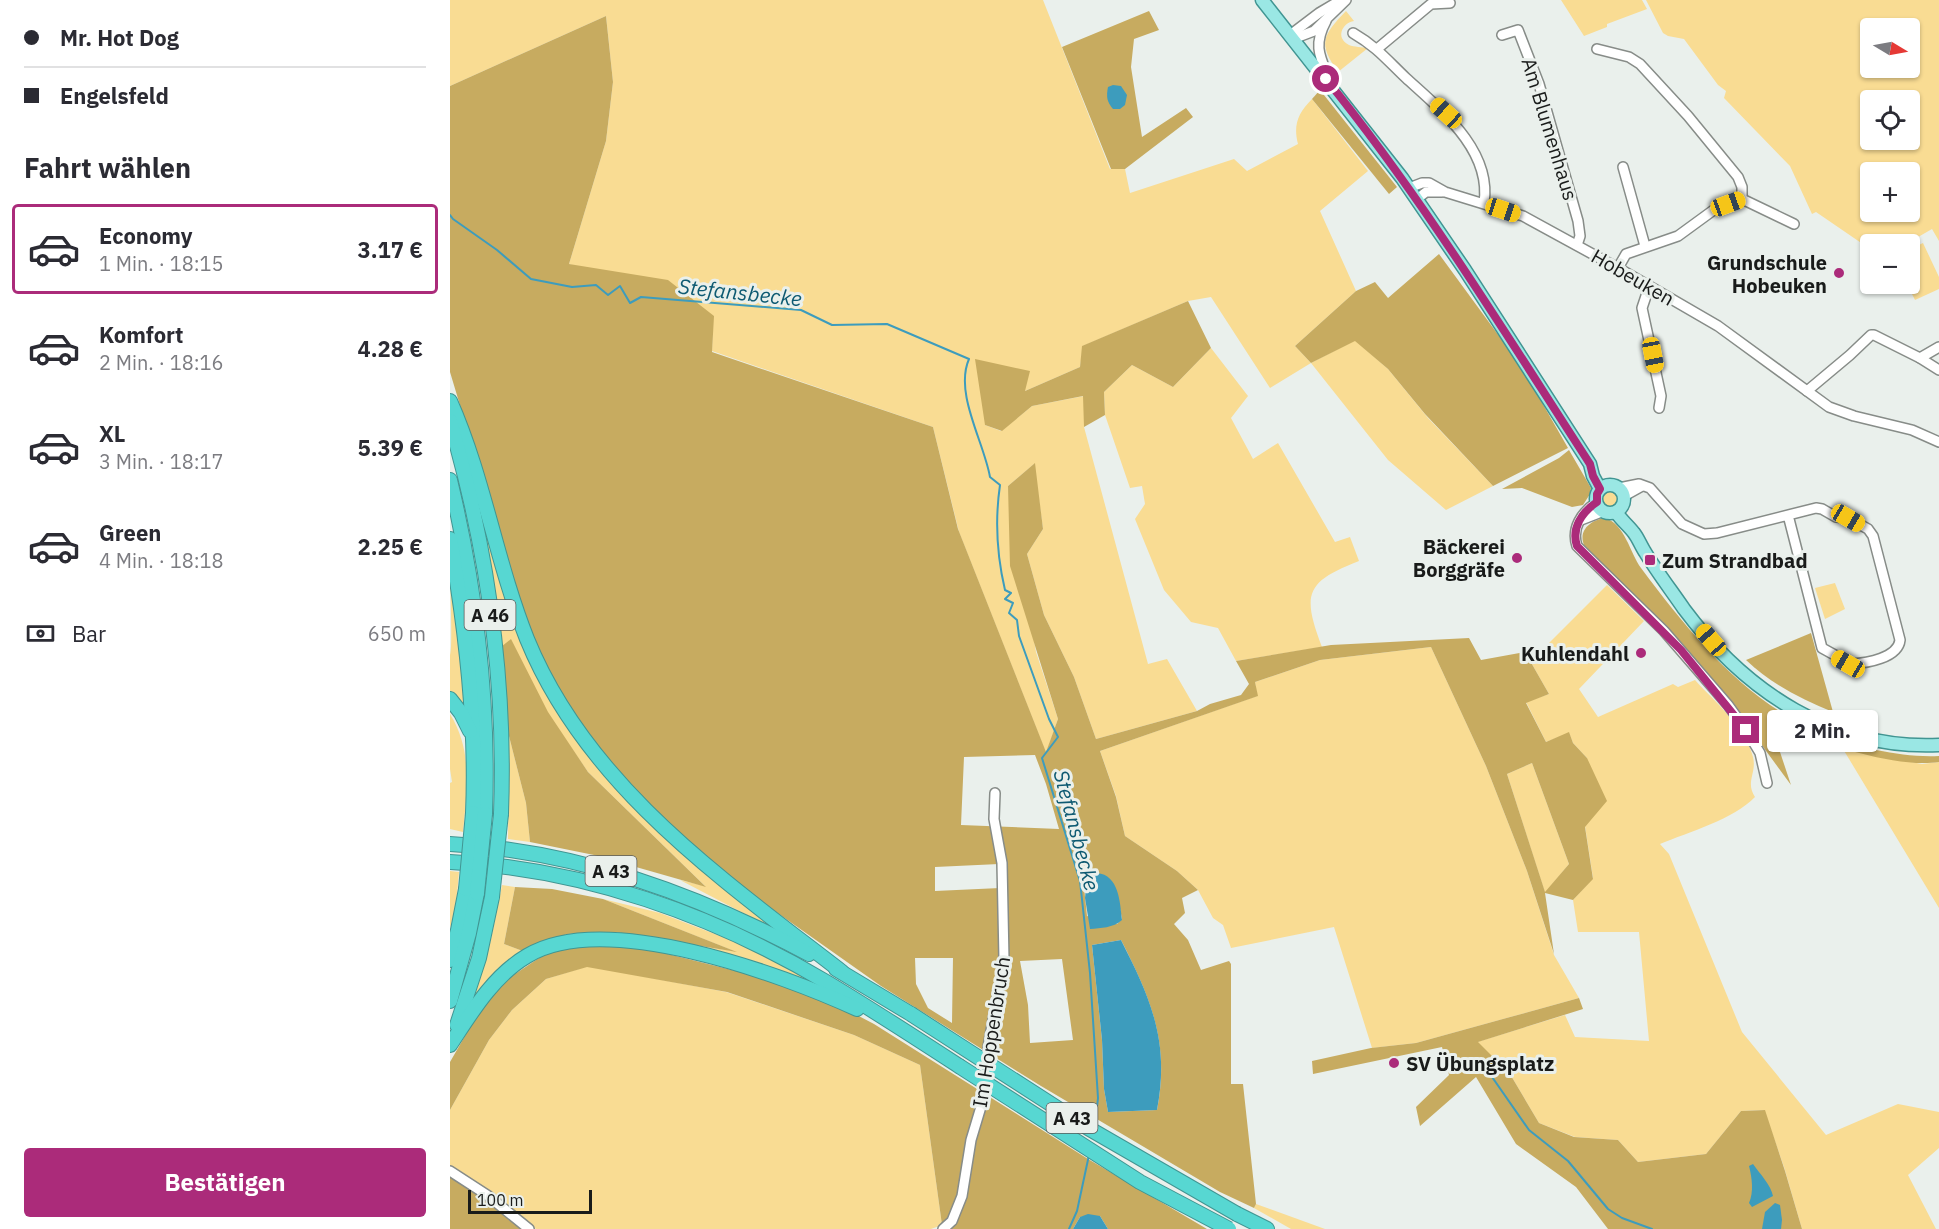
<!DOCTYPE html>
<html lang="de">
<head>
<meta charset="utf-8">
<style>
	:root { --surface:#fff; --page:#f7f7f7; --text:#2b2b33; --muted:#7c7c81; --line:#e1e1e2; --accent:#ab2b7a }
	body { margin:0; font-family:"IBM Plex Sans",sans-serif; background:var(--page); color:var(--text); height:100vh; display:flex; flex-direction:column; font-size:22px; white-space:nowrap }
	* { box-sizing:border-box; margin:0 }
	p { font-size:20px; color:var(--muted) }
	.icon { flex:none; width:33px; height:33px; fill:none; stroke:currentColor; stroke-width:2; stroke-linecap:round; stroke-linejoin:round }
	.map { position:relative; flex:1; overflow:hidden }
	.panel { display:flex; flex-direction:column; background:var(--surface); width:450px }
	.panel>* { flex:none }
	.top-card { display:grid; align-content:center; height:132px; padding:0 24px; background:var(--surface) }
	.needle { width:39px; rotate:100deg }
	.controls { position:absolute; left:1410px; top:18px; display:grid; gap:12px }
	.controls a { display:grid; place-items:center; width:60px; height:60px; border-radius:6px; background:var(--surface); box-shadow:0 2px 4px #0004; font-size:30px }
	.scale { position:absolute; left:18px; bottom:15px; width:124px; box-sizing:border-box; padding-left:6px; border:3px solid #191b1a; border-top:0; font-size:16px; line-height:21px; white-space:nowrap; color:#191b1a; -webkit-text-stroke:4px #eaf0ec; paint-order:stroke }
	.end { position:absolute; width:27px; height:27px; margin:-14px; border:8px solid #ab2b7a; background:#fff; box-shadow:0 0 0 3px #fff }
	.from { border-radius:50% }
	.bubble { position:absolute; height:42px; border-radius:6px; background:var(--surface); box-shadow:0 2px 4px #0004; font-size:20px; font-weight:700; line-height:42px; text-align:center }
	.car { position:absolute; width:18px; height:36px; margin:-18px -9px; border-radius:8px; box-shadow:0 0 4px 2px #0007; background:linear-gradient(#f5c518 24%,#345 0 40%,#f5c518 0 76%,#345 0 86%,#f5c518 0) }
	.top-card b { display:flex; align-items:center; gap:21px; height:57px; font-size:22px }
	.top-card b+b { border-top:2px solid var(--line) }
	.top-card i { width:15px; height:15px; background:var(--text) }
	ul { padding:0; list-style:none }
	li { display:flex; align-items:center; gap:18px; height:90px; margin:0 12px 9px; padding:0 12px; border:3px solid transparent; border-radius:6px }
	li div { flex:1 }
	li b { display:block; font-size:22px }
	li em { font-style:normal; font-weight:700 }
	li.on { border-color:var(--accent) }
	li>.icon { width:54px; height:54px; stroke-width:1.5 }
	h2 { padding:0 24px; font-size:27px; line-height:72px }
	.pay { display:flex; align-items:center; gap:15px; height:66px; padding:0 24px; font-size:22px }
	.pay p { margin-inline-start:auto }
	.action { display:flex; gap:12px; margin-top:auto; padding:12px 24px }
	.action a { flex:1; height:69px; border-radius:6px; background:var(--accent); color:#fff; font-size:24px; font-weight:700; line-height:69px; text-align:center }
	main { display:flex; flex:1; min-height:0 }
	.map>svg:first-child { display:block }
	.green { fill:#f9dc93; fill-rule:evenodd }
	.forest { fill:#c7ab60; fill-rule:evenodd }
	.water { fill:#3d9cbd }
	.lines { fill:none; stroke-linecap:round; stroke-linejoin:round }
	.stream { stroke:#3d9cbd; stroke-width:2 }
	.minor-casing { stroke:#878c88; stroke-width:12 }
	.major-casing { stroke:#419592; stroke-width:15 }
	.highway-casing { stroke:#419592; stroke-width:16 }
	.minor { stroke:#fff; stroke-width:9 }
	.major { stroke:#9ae7e4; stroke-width:12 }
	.highway { stroke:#57d7d2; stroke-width:14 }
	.highway-bridge-casing { stroke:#419592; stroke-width:16; stroke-linecap:butt }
	.highway-bridge { stroke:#57d7d2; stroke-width:14 }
	.route { stroke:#ab2b7a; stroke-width:8 }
	.poi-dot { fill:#ab2b7a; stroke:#eaf0ec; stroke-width:2 }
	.labels { text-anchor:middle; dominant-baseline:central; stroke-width:6; stroke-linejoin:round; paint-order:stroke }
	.shield { fill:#eaf0ec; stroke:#585b59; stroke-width:1.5 }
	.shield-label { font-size:18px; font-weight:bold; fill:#191b1a }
	.street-label { font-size:20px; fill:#191b1a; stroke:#eaf0ec }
	.poi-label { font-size:20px; font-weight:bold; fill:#191b1a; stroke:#eaf0ec; text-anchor:end }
	.water-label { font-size:21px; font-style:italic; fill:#0e5a72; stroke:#eaf0ec }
</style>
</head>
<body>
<main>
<section class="panel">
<div class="top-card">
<b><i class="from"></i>Mr. Hot Dog</b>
<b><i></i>Engelsfeld</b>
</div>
<h2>Fahrt wählen</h2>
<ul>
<li class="on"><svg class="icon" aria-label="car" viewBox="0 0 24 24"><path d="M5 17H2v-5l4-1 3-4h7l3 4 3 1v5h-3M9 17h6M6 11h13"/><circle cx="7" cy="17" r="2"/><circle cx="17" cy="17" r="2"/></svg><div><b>Economy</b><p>1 Min. · 18:15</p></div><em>3.17 €</em></li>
<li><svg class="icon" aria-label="car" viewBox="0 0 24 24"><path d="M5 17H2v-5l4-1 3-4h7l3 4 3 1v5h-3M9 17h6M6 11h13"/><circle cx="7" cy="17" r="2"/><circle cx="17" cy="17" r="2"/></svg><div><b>Komfort</b><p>2 Min. · 18:16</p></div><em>4.28 €</em></li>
<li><svg class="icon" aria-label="car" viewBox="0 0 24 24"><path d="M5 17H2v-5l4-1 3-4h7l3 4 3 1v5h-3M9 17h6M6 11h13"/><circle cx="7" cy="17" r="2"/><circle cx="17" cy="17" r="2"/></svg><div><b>XL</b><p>3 Min. · 18:17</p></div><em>5.39 €</em></li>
<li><svg class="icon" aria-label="car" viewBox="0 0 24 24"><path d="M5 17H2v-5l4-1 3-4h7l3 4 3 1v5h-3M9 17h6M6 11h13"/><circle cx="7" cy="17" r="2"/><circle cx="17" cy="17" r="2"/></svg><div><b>Green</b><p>4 Min. · 18:18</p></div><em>2.25 €</em></li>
</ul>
<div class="pay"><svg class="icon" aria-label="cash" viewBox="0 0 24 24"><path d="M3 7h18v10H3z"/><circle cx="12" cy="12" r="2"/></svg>Bar<p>650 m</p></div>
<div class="action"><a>Bestätigen</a></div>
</section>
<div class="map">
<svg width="1489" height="1229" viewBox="0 0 1489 1229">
	<rect width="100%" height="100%" fill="#eaf0ec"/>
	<g class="green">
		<path d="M0,0h593l67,169h15l5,24 104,-34 13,12 51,-27c-5,-19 0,-31 14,-45l56,72 -48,40 36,80 -61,55 16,17 44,-23 33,29 40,49 65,68 -47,24 -58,-50 -77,-97 -41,25 -59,-91 -23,4 -105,45 -3,21 -55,24 -40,34 16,6 31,-25 52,-10v31l64,237 19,-5 30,52 -101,28 -22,-62 -30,-62 -17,-61 16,-25 -9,-65 -26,22 28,166 22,67 -12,34 -87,-221 -26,-105 -221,-76 1,-35 -144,-52 37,-123 7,-59 -7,-66 -156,70z"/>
		<path d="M1111,0h81l5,9 -40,15v3l-23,9z"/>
		<path d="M1196,0h293v241l-7,-12 -26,15h-36v5l-54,-37 -4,2 -22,-48 -66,-68 2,-7 -8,-6 -34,-46 -16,-3 -5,-3zM1420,28h40v40h-40zM1420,100h40v40h-40zM1420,172h40v40h-40z"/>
		<path d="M896,11l8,10c-12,2 -19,17 -5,24 5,2 13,2 19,3l-30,24c-20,-29 -16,-36 8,-61z"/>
		<path d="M1473,243l16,34v12l-24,11 -8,-16h3v-35z"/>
		<path d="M761,348l37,48 -17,22 22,41 25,-16 57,99 15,-5 9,24c-54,21 -57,33 -37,86l-86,14 -18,-33 -27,-6 -27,-32 -29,-71 10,-15 -3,-18 -12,2 -25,-73 -1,-23 28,-27 41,22z"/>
		<path d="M15,448l303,471v7l-88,-46 25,6 -117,-114 -87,-125z"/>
		<circle cx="1160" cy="499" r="9"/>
		<path d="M0,574l12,89 4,52 -16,-19v-41c3,-6 0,-68 0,-81z"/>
		<path d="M1385,583l10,26 -20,10 -10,-31z"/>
		<path d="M1157,585l37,36 -65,68 19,28 75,-33 5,3 17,-7c20,22 50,47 58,77 4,16 -8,25 2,40 -21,22 -66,35 -95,47l9,10 73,178 84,103 72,-31 41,8v36l-31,27 28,54h-134l-18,-62 -20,-57 -23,1 -35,43 -68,8 -20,-22 -43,-3 -36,-14 -29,-49 -33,-32 88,-27 10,22 74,4 -10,-109h-61l-5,-32 20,-22 -8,-52 2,-68 -14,-15 -4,-10 -23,9 -20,-40 23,-8 -24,-42 19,-4z"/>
		<path d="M981,647l55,119 41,105 27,84 25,43 -163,45 -44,5 -38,-121 -103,21 -8,-23 -10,-7 -15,-28 -21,-19 -52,-35 -9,-40 -16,-45 157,-55 -2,-14 65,-22z"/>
		<path d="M0,714c23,37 17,76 13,118l-13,-3v-46l2,-1 -2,-13z"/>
		<path d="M59,736l17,67 4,39 -22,-3z"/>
		<path d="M1393,749l79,15 17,-2v146z"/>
		<path d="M1082,763l37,101 -24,29 -38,-119z"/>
		<path d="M0,871l9,1 -3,33 -6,23z"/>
		<path d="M52,885l13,2 -11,57 24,9 -60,59 23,-73z"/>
		<path d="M153,899l57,14 68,26 45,19 66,38 -154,-52 49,7z"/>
		<path d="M138,966l138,26 128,43 66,30 22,160 -11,4h-395l-31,-25 -55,-37v-57l39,-70 23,-30 34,-31z"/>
		<path d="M806,1204l69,25h-34l-37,-21z"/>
	</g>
	<g class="forest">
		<path d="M699,11l10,19 -25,9 -3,28 11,70 44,-29 7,9 -68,52h-14l-49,-122z"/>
		<path d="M156,16l7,66 -7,59 -37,123 99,16 46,36 -2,36 221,75 25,102 88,223 12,-33 -48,-153 -2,-80 27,-23 8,66 -16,25 17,61 30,62 22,62 101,-28 13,-7 31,-9 8,-11 -13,-23 95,-16 138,-7 12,22 44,-8 24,42 -23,9 20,39 23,-10 4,11 14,15 20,43 -22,26 8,52 -20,21 -28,-7 9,61 -27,-83 -41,-105 -55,-119 -111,13 -65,22 3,14 -158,55 16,46 9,39 52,35 21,19 -16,8 3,15 -11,11 14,16 13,30 28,-9 2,3v120h12l13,120 -2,4 -34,-16 -179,-106 -160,-100 -139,-98 -103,-89 -70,-91 -43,-83 -76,-253v-286zM585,755l11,29 13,45 -98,-4 3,-68zM1082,763l37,101 -24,28 -38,-118zM549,864l1,24 -65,3v-24zM634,887l33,6 5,26 -5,5 -30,-8zM671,940c30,59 49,103 36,170l-49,2 -4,-23 -2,-49 -10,-95zM465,958h38l-1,65 -24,-15 -12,-24zM612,959l11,81 -43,3 -2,-38 -8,-44z"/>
		<path d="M870,90l77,97 -8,7 -77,-95z"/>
		<path d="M989,254l82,112 47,82 -75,38 -68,-72 -37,-45 -33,-28 -44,22 -16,-17 61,-55 19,-9 13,16z"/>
		<path d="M738,301l23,47 -38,39 -41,-22 -28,27 1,23 -21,12 -1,-31 -51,10 -30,25 -17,-6 -10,-66 55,12 -5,20 55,-24 2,-21z"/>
		<path d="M1119,450l22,38 -1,6 -7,11 -11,2 -50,-19 -20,1 57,-31z"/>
		<path d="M1155,518c20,6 25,35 36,50 63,84 127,161 235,182 22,4 40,7 63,6v6c-39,6 -100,-14 -138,-27l-23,11 13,39 -41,-56 -68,-86 -98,-98c-6,-15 7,-25 21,-27z"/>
		<path d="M1361,633l22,79c-32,-13 -62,-28 -87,-52z"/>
		<path d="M61,639l37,73 40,60 118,115 -112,-32 -64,-13 -4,-39 -17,-67 -8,-89z"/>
		<path d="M65,887l37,2 51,10 134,53 -122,-20 -48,2 -39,19 -24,-9z"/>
		<path d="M153,944l49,6 124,31 56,21 42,22 214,135 119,70h-99l-8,-13 -20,1 -7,12h-124l-7,-4 -22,-160 -66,-30 -127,-43 -140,-25 -41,12 -34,31 -23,30 -39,70v-48l19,-33 21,-31 22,-22 36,-24z"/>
		<path d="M1129,998l4,11 -105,33 32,32 29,49 35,14 44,3 20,22 68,-8 35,-43 24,-1 20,61 17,58h-194l-32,-42 -60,-43 -40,-67 -56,49 -4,-19 33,-32 -7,-28 -129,27 -1,-13 59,-13 45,-5z"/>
		<path d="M0,1175l24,15 50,39h-74z"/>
	</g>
	<g class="water">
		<path d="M663,85l8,1 6,9 -2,10 -5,4h-7c-6,-7 -7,-12 -5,-22z"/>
		<path d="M647,873c22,2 23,29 25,47 -9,8 -21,8 -32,9l-5,-31 2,-22z"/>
		<path d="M671,940c30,59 49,102 36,170l-49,2 -4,-23 -2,-49 -10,-95z"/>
		<path d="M1303,1164c7,10 18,21 20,32l-21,11 -3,-4c5,-11 3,-25 0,-37z"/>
		<path d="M1325,1203l5,2 2,15 -1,9h-19l3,-17z"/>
		<path d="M638,1214l12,2 8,13h-35l7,-12z"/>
	</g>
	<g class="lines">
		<g class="stream">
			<path d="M0,215l3,4 44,31 34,29 41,8 24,-2 12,10 12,-9 10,17 11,-6 160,13 31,15 55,-1 82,35c-15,34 15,83 21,118l10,8c-5,34 -3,71 5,105l6,3 -6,6 8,4 -4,10 8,7 2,16 30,83 9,18 -16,21 38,123 10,92 8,125 -3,28"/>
			<path d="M1033,1064l46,66 39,31 40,48 14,9 30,11"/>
			<path d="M619,1229l8,-18 12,-56"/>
		</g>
		<g class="minor-casing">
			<g id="minor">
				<path d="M876,21c-14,26 -5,37 5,63"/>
				<path d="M903,33c24,14 34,27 53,45 35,32 86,72 78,125"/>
				<path d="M840,35l29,-22 22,-13"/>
				<path d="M1052,35l16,-5 21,54 39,137 2,15 -3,9"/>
				<path d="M843,39l21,-8 32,-31"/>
				<path d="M927,49l54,-45 19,-1"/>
				<path d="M1147,49l32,8 11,7 48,52 50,61 4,10v12"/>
				<path d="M1173,167l22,79"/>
				<path d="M959,188l13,-5h7l16,9 78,24 95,52 100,58 111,81 25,9 58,14 27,12"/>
				<path d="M967,199l9,-7h16"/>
				<path d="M1168,268l8,-14 52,-18 37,-27 27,-10 52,25"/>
				<path d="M1199,287l-7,21 19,88 -2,12"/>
				<path d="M1470,358l19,-11"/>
				<path d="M1357,391l43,-36 21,-20h3l46,23 19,12"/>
				<path d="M1169,488l20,-4 11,4 32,36 22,10 13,-1 99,-25 6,1 14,8 12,1 20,11 5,7 27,104c-2,18 -33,23 -49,24l-29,-16 -34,-133"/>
				<path d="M1174,496l18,-10"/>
				<path d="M1147,502c-15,10 -26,26 -20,44l87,85 64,74 18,25 14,23 7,30"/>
				<path d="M1131,520l23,-9"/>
				<path d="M0,1171l37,24 42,34"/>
				<path d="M493,1229l9,-8 10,-25 9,-56 15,-50 3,-23 -1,-20 16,-87 -2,-97 -8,-44 1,-26"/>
			</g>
		</g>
		<g class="major-casing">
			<g id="major">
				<path d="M812,0l140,178 63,92 125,194 3,12 7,13"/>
				<circle cx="1160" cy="499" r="14"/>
				<path d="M1166,512c5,8 12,13 18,21 4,5 7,13 11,19 12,20 26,38 39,57 62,83 149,141 255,136"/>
			</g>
		</g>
		<g class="highway-casing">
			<g id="highway">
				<path d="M0,401c34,77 46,160 77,238 60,147 195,240 315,333"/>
				<path d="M0,421c37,126 56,261 51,393"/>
				<path d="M0,480c26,109 39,222 35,334"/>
				<path d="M0,539c16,90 27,182 23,274"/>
				<path d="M0,699l11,14 9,18"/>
				<path d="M0,844c129,7 246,50 359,110"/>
				<path d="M0,862c133,6 264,53 378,121 45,27 88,55 131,83"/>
				<path d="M0,960l8,-30 8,-41"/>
				<path d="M386,969l75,45"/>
				<path d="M0,1001l19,-68 8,-40"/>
				<path d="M7,1025l22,-67 13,-61"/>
				<path d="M0,1045c21,-32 43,-69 77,-89 77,-47 254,18 330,53"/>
				<path d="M787,1214l30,15"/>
			</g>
		</g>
		<use href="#minor" class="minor"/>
		<use href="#major" class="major"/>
		<use href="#highway" class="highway"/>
		<g class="highway-bridge-casing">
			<g id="highway-bridge">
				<path d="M16,889l7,-76"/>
				<path d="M27,893l8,-79"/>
				<path d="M42,897l9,-83"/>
				<path d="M461,1014l177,114 149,86"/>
				<path d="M509,1066l181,116 89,47"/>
			</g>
		</g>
		<use href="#highway-bridge" class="highway-bridge"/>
	</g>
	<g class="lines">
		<path class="route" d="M876,79c98,121 179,254 264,385l3,12 7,13 -3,5v8c-15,10 -26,26 -20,44l104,104 65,80"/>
	</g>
	<g class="poi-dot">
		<circle cx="1389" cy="273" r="6"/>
		<circle cx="1067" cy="558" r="6"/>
		<rect x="1194" y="554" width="12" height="12" rx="3"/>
		<circle cx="1191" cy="653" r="6"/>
		<circle cx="944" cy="1063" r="6"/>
	</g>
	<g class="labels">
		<g class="shield">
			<rect x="14.5" y="600" width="51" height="30" rx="4.5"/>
			<rect x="135.5" y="856" width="51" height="30" rx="4.5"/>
			<rect x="596.5" y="1103" width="51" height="30" rx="4.5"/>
		</g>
		<g class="shield-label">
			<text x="40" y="615">A 46</text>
			<text x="161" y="871">A 43</text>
			<text x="622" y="1118">A 43</text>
		</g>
		<g class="street-label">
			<text transform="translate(1100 129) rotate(73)">Am Blumenhaus</text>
			<text transform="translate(1183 277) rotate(30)">Hobeuken</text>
			<text transform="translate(541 1032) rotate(-81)">Im Hoppenbruch</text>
		</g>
		<g class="poi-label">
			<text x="1377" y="262">Grundschule<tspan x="1377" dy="23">Hobeuken</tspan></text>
			<text x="1055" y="546">Bäckerei<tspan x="1055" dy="23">Borggräfe</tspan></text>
			<text x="1212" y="560" text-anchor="start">Zum Strandbad</text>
			<text x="1179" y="653">Kuhlendahl</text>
			<text x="956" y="1063" text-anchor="start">SV Übungsplatz</text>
		</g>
		<g class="water-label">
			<text transform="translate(290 292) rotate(6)">Stefansbecke</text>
			<text transform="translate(627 830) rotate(75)">Stefansbecke</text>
		</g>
	</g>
</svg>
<div class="controls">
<a><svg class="needle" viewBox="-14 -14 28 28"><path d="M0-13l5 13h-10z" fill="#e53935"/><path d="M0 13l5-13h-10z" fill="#7c7c81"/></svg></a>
<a><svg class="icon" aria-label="locate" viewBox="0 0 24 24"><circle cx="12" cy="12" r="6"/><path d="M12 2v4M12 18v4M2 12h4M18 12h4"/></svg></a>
<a>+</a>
<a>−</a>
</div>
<div class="scale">100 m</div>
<i class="end from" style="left:876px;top:79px"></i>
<i class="end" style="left:1296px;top:730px"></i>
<div class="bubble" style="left:1317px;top:710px;width:111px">2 Min.</div>
<i class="car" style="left:996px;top:113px;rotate:312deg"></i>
<i class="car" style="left:1278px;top:204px;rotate:70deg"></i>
<i class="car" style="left:1053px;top:210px;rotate:108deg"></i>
<i class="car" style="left:1203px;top:355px;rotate:169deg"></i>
<i class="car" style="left:1398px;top:518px;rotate:120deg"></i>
<i class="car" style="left:1261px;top:640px;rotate:319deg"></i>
<i class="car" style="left:1398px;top:664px;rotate:300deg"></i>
</div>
</main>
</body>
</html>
